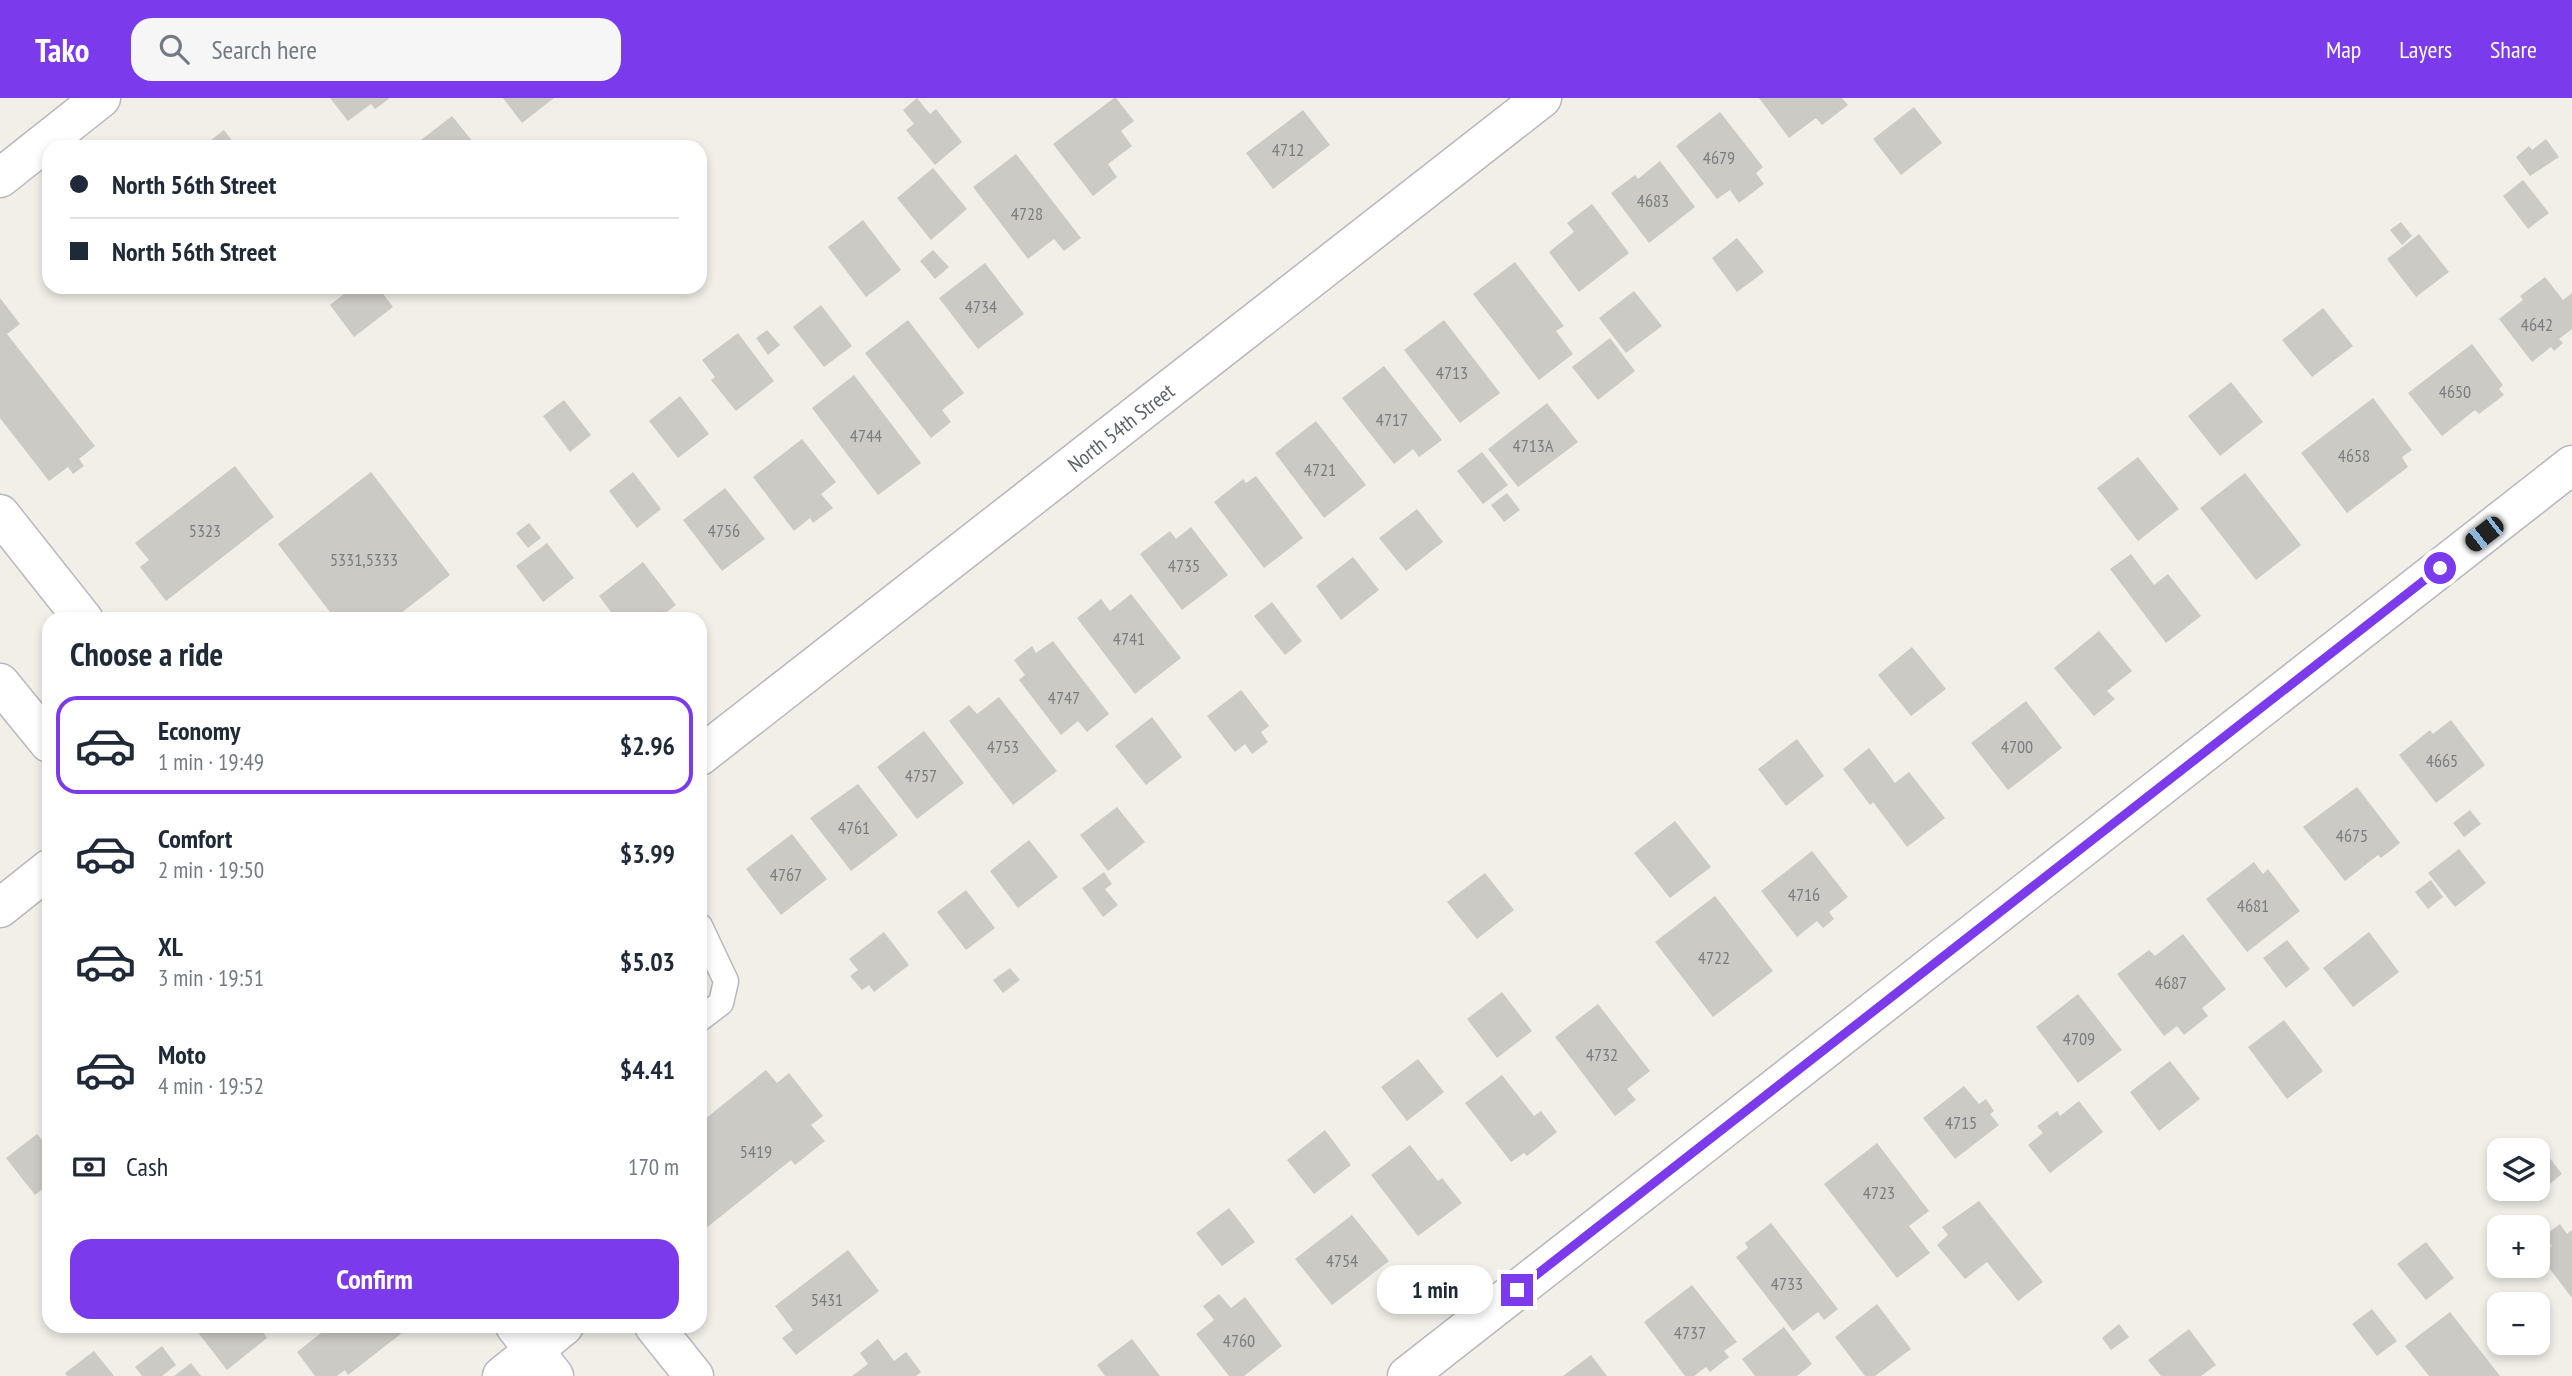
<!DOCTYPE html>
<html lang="en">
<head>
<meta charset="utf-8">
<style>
	:root { --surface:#fff; --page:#f6f6f7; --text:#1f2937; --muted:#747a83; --line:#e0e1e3; --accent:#7c3aed }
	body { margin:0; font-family:"PT Sans Narrow",sans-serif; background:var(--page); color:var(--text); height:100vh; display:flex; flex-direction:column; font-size:26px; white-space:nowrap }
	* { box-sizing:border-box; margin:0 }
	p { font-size:23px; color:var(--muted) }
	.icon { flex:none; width:38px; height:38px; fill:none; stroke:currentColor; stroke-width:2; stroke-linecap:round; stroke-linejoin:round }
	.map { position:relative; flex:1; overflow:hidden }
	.panel { position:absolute; left:42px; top:514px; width:665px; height:721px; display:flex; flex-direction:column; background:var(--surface); border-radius:21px; box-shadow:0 4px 10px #0003 }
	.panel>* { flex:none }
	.top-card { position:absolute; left:42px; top:42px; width:665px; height:154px; border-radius:21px; box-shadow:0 4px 10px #0003; display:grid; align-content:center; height:154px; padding:0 28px; background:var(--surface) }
	.controls { position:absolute; left:2487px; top:1040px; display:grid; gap:14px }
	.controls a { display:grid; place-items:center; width:63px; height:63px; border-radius:14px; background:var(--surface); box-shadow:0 4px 10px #0003; font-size:35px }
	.end { position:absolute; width:32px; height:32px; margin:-16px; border:9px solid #7c3aed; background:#fff; box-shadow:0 0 0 4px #fff }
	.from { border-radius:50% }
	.bubble { position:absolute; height:49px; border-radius:21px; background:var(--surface); box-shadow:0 4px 10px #0003; font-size:23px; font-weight:800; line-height:49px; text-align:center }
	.car { position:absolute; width:21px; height:42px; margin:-21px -10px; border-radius:9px; box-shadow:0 0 5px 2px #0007; background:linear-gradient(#222 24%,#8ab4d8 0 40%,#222 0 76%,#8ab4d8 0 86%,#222 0) }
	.top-card b { display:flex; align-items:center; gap:24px; height:66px; font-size:26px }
	.top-card b+b { border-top:2px solid var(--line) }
	.top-card i { width:18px; height:18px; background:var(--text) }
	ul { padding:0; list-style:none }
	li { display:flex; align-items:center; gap:21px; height:98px; margin:0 14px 10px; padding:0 14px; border:4px solid transparent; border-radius:21px }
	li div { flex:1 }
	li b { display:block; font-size:26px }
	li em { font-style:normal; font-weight:800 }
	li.current { border-color:var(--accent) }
	li>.icon { width:63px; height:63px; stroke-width:1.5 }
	h2 { padding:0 28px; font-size:32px; line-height:84px }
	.pay { display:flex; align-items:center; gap:18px; height:77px; padding:0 28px; font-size:26px }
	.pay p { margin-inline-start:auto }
	.button { display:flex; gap:14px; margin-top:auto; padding:14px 28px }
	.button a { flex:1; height:80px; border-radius:21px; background:var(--accent); color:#fff; font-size:28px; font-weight:800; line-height:80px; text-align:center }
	header { display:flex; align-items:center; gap:42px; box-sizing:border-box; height:98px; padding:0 35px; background:var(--accent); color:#fff }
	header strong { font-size:33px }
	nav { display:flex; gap:38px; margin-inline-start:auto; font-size:24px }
	.search { width:490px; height:63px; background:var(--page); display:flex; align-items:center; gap:18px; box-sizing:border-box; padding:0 24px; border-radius:21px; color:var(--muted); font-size:26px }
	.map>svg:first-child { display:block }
	.building { fill:#cccac5 }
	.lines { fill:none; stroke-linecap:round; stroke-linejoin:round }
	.service-casing { stroke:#b5b8bc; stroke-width:27 }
	.minor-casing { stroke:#b5b8bc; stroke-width:41 }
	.secondary-casing { stroke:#b6babf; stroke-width:41 }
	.service { stroke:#fff; stroke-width:24 }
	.minor { stroke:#fff; stroke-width:38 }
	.secondary { stroke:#fff; stroke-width:38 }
	.route { stroke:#7c3aed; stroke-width:9 }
	.labels { text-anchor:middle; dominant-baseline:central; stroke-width:7; stroke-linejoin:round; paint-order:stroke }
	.number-label { font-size:18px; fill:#7a7d7f }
	.street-label { font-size:21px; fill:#5f6368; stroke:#fff }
</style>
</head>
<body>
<header>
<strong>Tako</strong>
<div class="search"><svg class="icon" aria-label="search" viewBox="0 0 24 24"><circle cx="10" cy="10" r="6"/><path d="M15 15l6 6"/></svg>Search here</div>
<nav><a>Map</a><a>Layers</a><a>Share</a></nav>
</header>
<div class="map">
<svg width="2572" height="1278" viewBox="0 0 2572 1278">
	<rect width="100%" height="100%" fill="#f1efe8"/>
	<g class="building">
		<path d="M330,0h60l-15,11 -4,-5 -23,17z"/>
		<path d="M503,0h51l-32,25z"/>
		<path d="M917,0l13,16 6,-5 26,33 -27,23 -29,-35 8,-6 -11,-14z"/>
		<path d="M1114,0h2l18,23 -13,10 11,15 -24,18 9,13 -24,19 -40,-52z"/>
		<path d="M1759,0h83l6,7 -26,20 -6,-7 -27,20z"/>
		<path d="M1914,9l28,36 -41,32 -28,-36z"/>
		<path d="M1303,12l27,35 -57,44 -27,-36z"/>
		<path d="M1720,14l43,55 -7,6 8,11 -25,19 -9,-13 -13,9 -41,-53z"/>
		<path d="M452,18l25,31h-57l-3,-4z"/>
		<path d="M224,32l13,17h-35z"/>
		<path d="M2546,41l13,18 -29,19 -14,-19 13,-11 3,4z"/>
		<path d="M1016,56l65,84 -17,13 -10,-12 -26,20 -55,-72z"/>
		<path d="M1660,63l35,46 -46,36 -38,-50 24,-18 3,4z"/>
		<path d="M933,70l34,41 -36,31 -34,-42z"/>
		<path d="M2523,82l26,33 -21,16 -25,-33z"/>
		<path d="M1592,106l37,49 -50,39 -30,-40 25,-20 -7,-9z"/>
		<path d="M863,122l38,50 -35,27 -38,-50z"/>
		<path d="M2401,124l11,14 -10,9 -12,-15z"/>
		<path d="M2419,136l30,38 -33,25 -29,-38z"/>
		<path d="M1737,140l27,34 -27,20 -25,-34z"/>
		<path d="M933,152l16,17 -14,12 -15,-18z"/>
		<path d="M1515,164l49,64 -8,5 17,23 -34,26 -66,-86z"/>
		<path d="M985,165l39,51 -46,35 -39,-51z"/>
		<path d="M2545,179l18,23 9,-7v36l-13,10 4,4 -9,8 -3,-4 -19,15 -33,-43 24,-19 -3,-4z"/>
		<path d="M353,189h25l15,20 -39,30 -24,-32z"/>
		<path d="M1634,193l28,35 -36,27 -27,-35z"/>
		<path d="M0,200l20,26 -13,10 88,112 -16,13 5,7 -11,8 -5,-7 -19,14 -49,-63z"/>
		<path d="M821,207l31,41 -28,21 -31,-40z"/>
		<path d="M2323,210l30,38 -41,31 -30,-37z"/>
		<path d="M908,222l56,73 -22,17 9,12 -20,16 -66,-85z"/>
		<path d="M1444,222l56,73 -40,30 -56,-73z"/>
		<path d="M767,232l13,15 -12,10 -12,-17z"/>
		<path d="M738,235l36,48 -38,30 -25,-31 4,-3 -13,-17z"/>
		<path d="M1610,240l25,33 -37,29 -26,-33z"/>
		<path d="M2472,246l31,41 -4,4 5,6 -25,19 -4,-4 -33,26 -34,-43z"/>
		<path d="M1384,268l58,74 -23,17 -6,-8 -19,15 -52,-66z"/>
		<path d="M854,277l67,88 -43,32 -66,-87z"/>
		<path d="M2231,284l32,40 -43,34 -32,-40z"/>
		<path d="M680,298l29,38 -31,24 -29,-37z"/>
		<path d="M2373,300l39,52 -10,7 6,10 -61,46 -46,-60z"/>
		<path d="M564,302l27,35 -21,17 -27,-36z"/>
		<path d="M1547,305l31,39 -60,45 -30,-38z"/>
		<path d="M1316,323l50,64 -42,33 -49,-65z"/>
		<path d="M802,341l34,43 -15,12 12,14 -20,15 -3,-5 -16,13 -41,-54z"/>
		<path d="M1482,354l26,33 -25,19 -26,-33z"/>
		<path d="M2138,359l41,52 -41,32 -41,-53z"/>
		<path d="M235,368l39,51 -108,84 -26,-34 9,-7 -14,-17z"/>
		<path d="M371,374l79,103 -58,45h-56l-58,-76z"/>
		<path d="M633,374l28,37 -24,19 -28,-37z"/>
		<path d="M2245,375l56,72 -45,35 -56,-72z"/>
		<path d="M1256,378l47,62 -39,30 -50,-66 29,-23 3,4z"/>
		<path d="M725,390l40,51 -43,32 -39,-51z"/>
		<path d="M1507,395l13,17 -16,12 -13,-17z"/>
		<path d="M1417,411l26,33 -37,29 -27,-33z"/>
		<path d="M529,425l12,15 -13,10 -12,-15z"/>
		<path d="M1191,429l37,48 -46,35 -42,-56 30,-23 6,8z"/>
		<path d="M547,445l27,35 -31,24 -27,-36z"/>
		<path d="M2131,456l23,31 14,-11 33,42 -35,27 -56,-74z"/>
		<path d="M1353,459l26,33 -38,30 -25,-34z"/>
		<path d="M643,464l33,43 -20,15h-39l-18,-24z"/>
		<path d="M1131,496l50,64 -46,36 -58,-76 24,-19 9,12z"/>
		<path d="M1272,504l30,39 -17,14 -31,-39z"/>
		<path d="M2099,533l33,40 -25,20 8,8 -21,17 -40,-48z"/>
		<path d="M1053,543l56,73 -22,18 -9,-11 -17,14 -42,-55 6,-5 -11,-15 18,-14 4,7z"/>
		<path d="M1912,549l34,42 -35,27 -33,-41z"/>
		<path d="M1241,592l28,36 -8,6 7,10 -16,12 -7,-10 -10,8 -28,-36z"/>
		<path d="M999,599l58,74 -44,34 -64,-84 20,-16 8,9z"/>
		<path d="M2026,603l36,47 -54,42 -37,-47z"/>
		<path d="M1152,619l30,40 -36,28 -31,-39z"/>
		<path d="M2451,622l34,45 -49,38 -37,-48 31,-25 3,4z"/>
		<path d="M924,633l40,52 -47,36 -40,-52z"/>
		<path d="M1797,641l27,37 -38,30 -28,-37z"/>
		<path d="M1869,650l26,35 14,-11 36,46 -38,29 -34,-45 -3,3 -27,-36z"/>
		<path d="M858,686l40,51 -47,36 -41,-53z"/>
		<path d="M2357,689l43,56 -19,15 -3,-3 -33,26 -42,-54z"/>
		<path d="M1117,709l28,35 -37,29 -28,-36z"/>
		<path d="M2470,712l11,14 -17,13 -11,-14z"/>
		<path d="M1675,723l36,46 -41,31 -36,-45z"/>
		<path d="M792,736l35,45 -46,36 -35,-46z"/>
		<path d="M1029,742l29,37 -40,31 -28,-37z"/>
		<path d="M2459,751l27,34 -31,24 -27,-34z"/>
		<path d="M1812,753l36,46 -19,15 5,7 -11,9 -6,-7 -20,16 -36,-46z"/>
		<path d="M2254,764l9,12 5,-5 32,42 -53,41 -41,-53z"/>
		<path d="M1104,774l8,12 -7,5 13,16 -15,12 -21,-29z"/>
		<path d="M1485,775l29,37 -37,29 -30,-37z"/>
		<path d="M2431,782l12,17 -15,12 -13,-17z"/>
		<path d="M966,792l29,38 -29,22 -29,-38z"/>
		<path d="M1715,798l58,75 -60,46 -58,-75z"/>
		<path d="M884,834l25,33 -35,27 -5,-7 -7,5 -12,-14 8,-6 -9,-11z"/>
		<path d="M2369,834l30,40 -46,35 -30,-39z"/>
		<path d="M2183,836l43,55 -24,19 6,8 -24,19 -7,-9 -13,10 -47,-62 32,-24 6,6z"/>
		<path d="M2287,842l23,29 -24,19 -23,-30z"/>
		<path d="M1010,870l10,12 -17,13 -10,-13z"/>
		<path d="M1502,894l30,39 -35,27 -30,-39z"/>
		<path d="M2078,896l44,56 -44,33 -42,-56z"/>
		<path d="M1598,906l52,67 -23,18 9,11 -21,16 -60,-79z"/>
		<path d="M2284,922l39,51 -36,28 -39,-52z"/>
		<path d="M1418,961l26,33 -37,29 -26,-34z"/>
		<path d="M2170,963l30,38 -41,32 -29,-39z"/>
		<path d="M766,972l11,13 12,-10 34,43 -12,9 14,16 -30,24 -4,-5 -91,73v-110z"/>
		<path d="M1502,977l32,41 7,-5 16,21 -30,24 -3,-3 -13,9 -46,-59z"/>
		<path d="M1964,988l15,18 7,-5 8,12 -4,3 9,11 -44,34 -32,-41z"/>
		<path d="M2079,1003l24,31 -53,41 -22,-28 15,-12 -6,-7 20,-15 3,5z"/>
		<path d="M1325,1032l26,35 -37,29 -27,-34z"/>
		<path d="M37,1036l12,15v35l-14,11 -29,-37z"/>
		<path d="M1877,1045l52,68 -20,15 21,27 -33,25 -73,-94z"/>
		<path d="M2538,1045l24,31 -19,15 -5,-7v-32h-8z"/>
		<path d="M1410,1047l28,36 4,-3 20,25 -44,33 -47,-61z"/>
		<path d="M1979,1103l64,81 -25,19 -31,-39 -22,17 -28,-34 11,-10 -6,-8z"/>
		<path d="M1229,1110l26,34 -33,24 -26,-33z"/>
		<path d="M1352,1117l37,46 -57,44 -37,-46z"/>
		<path d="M1771,1125l67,86 -14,11 -6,-8 -25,19 -57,-74 12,-9 -3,-5z"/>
		<path d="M2560,1126l7,10 5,-4v68l-32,-42 12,-10 -8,-10z"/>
		<path d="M2426,1144l28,36 -28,22 -29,-36z"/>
		<path d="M848,1152l31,41 -83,64 -14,-17 11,-8 -18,-24z"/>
		<path d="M1692,1187l45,57 -13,9 5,6 -19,15 -4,-5 -12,9h-9l-41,-54z"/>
		<path d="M1219,1196l12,14 14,-11 37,49 -38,30h-15l-33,-42 18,-14 -11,-14z"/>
		<path d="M1877,1206l34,45 -36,27h-10l-30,-39z"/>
		<path d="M2372,1211l25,32 -20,15 -25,-32z"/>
		<path d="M2450,1214l50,64h-71l-24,-30z"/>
		<path d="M2119,1226l10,13 -18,13 -9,-12z"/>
		<path d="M193,1228h66l8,12 -40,32z"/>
		<path d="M330,1228h81l-63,49 -3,-5 -8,6h-22l-18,-24z"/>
		<path d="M1784,1229l28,37 -15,12h-42l-13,-17z"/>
		<path d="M2189,1231l27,36 -15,11h-40l-13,-16z"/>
		<path d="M878,1241l16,22 12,-9 15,20 -5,4h-64l16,-12 -8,-11z"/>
		<path d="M1132,1241l28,37h-55l-8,-11z"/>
		<path d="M162,1248l14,19 -14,11h-20l-7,-9z"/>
		<path d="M94,1253l20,25h-47l-2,-3z"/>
		<path d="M1591,1257l16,21h-44z"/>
		<path d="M191,1265l10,13h-27z"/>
	</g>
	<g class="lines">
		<g class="service-casing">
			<path id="service" d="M700,828l26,55 -5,22 -21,16"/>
		</g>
		<g class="minor-casing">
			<g id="minor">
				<path d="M0,80l101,-80"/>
				<path id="s1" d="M700,658l842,-658"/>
				<path d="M0,810l49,-39"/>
				<path d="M502,1278l62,-50"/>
				<path d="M1407,1278l1165,-911"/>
			</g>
		</g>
		<g class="secondary-casing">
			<g id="secondary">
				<path d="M0,416l84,106"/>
				<path d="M0,585l49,60"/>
				<path d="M515,1228l39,50"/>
				<path d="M654,1228l40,50"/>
			</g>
		</g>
		<use href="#service" class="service"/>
		<use href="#minor" class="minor"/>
		<use href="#secondary" class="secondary"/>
	</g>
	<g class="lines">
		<path class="route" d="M1517,1192l923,-722"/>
	</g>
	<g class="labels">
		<g class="number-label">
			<text x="1288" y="51">4712</text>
			<text x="1719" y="59">4679</text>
			<text x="1653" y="102">4683</text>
			<text x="1027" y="115">4728</text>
			<text x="981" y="208">4734</text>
			<text x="2537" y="226">4642</text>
			<text x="1452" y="274">4713</text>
			<text x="2455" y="293">4650</text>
			<text x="1392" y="321">4717</text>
			<text x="866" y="337">4744</text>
			<text x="1533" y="347">4713A</text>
			<text x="2354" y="357">4658</text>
			<text x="1320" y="371">4721</text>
			<text x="205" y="432">5323</text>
			<text x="724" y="432">4756</text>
			<text x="364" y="461">5331,5333</text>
			<text x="1184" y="467">4735</text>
			<text x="1129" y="540">4741</text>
			<text x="1064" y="599">4747</text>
			<text x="1003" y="648">4753</text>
			<text x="2017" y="648">4700</text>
			<text x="2442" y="662">4665</text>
			<text x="921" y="677">4757</text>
			<text x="854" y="729">4761</text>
			<text x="2352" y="737">4675</text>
			<text x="786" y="776">4767</text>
			<text x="1804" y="796">4716</text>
			<text x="2253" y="807">4681</text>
			<text x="1714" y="859">4722</text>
			<text x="2171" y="884">4687</text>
			<text x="2079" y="940">4709</text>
			<text x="1602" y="956">4732</text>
			<text x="1961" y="1024">4715</text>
			<text x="756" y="1053">5419</text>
			<text x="1879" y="1094">4723</text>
			<text x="1342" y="1162">4754</text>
			<text x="1787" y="1185">4733</text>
			<text x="827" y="1201">5431</text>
			<text x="1690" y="1234">4737</text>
			<text x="1239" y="1242">4760</text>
		</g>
		<g class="street-label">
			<text stroke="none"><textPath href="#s1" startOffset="534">North 54th Street</textPath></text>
		</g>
	</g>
</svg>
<div class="controls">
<a><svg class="icon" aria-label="layers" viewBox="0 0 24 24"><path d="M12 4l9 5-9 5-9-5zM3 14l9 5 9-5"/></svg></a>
<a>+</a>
<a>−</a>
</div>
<i class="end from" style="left:2440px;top:470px"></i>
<i class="end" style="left:1517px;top:1192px"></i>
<div class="bubble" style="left:1377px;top:1167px;width:116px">1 min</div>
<i class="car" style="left:2484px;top:436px;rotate:232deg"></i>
<div class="top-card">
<b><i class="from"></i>North 56th Street</b>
<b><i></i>North 56th Street</b>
</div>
<section class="panel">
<h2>Choose a ride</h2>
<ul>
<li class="current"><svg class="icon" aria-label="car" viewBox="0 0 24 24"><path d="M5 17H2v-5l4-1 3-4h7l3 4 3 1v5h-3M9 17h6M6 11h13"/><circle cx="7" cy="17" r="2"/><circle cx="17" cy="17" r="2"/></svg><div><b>Economy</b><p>1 min · 19:49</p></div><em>$2.96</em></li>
<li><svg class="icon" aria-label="car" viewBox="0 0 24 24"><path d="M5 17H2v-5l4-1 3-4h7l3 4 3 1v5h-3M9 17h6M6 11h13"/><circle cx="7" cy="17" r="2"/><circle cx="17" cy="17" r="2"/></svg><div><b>Comfort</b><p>2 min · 19:50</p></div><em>$3.99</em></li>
<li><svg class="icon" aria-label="car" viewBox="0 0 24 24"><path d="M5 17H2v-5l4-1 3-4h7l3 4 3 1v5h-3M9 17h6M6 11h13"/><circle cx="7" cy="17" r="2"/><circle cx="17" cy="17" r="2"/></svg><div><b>XL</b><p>3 min · 19:51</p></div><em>$5.03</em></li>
<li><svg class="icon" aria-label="car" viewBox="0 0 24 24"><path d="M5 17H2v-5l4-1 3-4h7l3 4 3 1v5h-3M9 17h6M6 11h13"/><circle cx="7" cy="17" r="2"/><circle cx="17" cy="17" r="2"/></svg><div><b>Moto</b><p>4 min · 19:52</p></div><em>$4.41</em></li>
</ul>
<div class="pay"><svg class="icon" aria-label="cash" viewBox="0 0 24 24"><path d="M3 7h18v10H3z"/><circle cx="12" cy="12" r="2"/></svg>Cash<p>170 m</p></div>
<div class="button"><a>Confirm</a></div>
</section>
</div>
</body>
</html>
